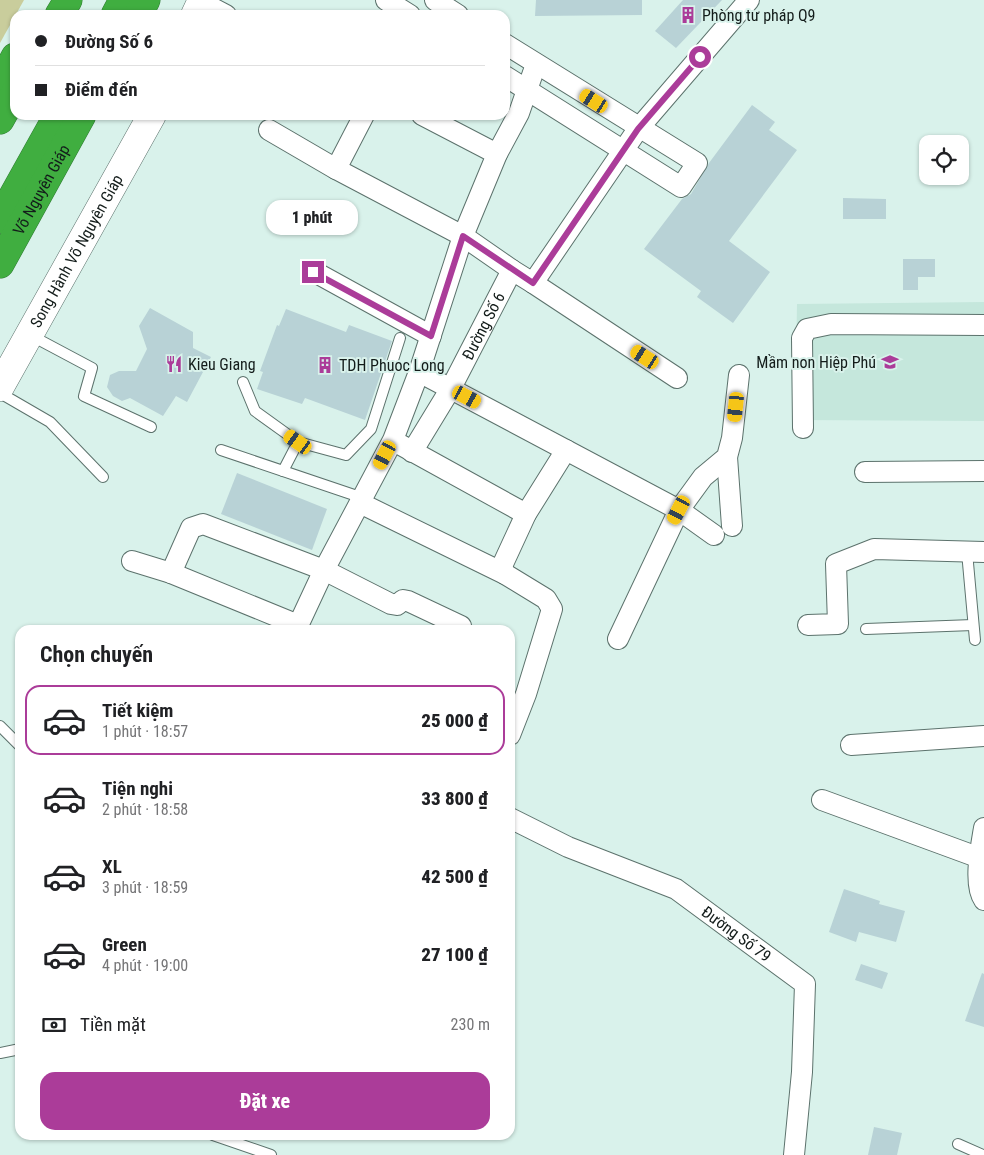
<!DOCTYPE html>
<html lang="vi">
<head>
<meta charset="utf-8">
<style>
	:root { --surface:#fff; --page:#f2f2f2; --text:#202124; --muted:#757577; --line:#e0e0e0; --accent:#ab3c99 }
	body { margin:0; font-family:"Roboto Condensed",sans-serif; background:var(--page); color:var(--text); height:100vh; display:flex; flex-direction:column; font-size:19px; white-space:nowrap }
	* { box-sizing:border-box; margin:0 }
	p { font-size:16px; color:var(--muted) }
	.icon { flex:none; width:28px; height:28px; fill:none; stroke:currentColor; stroke-width:2; stroke-linecap:round; stroke-linejoin:round }
	.map { position:relative; flex:1; overflow:hidden }
	.sheet { position:absolute; left:15px; top:625px; width:500px; height:515px; display:flex; flex-direction:column; background:var(--surface); border-radius:15px; box-shadow:0 1px 4px #0004 }
	.sheet>* { flex:none }
	.hud { position:absolute; left:10px; top:10px; width:500px; height:110px; border-radius:15px; box-shadow:0 1px 4px #0004; display:grid; align-content:center; height:110px; padding:0 25px; background:var(--surface) }
	.tools { position:absolute; left:919px; top:135px; display:grid; gap:10px }
	.tools a { display:grid; place-items:center; width:50px; height:50px; border-radius:10px; background:var(--surface); box-shadow:0 1px 4px #0004; font-size:25px }
	.end { position:absolute; width:22px; height:22px; margin:-11px; border:6px solid #ab3c99; background:#fff; box-shadow:0 0 0 2px #fff }
	.from { border-radius:50% }
	.bubble { position:absolute; height:35px; border-radius:15px; background:var(--surface); box-shadow:0 1px 4px #0004; font-size:16px; font-weight:800; line-height:35px; text-align:center }
	.car { position:absolute; width:15px; height:30px; margin:-15px -8px; border-radius:6px; box-shadow:0 0 4px 1px #0007; background:linear-gradient(#f5c518 24%,#345 0 40%,#f5c518 0 76%,#345 0 86%,#f5c518 0) }
	.hud b { display:flex; align-items:center; gap:18px; height:48px; font-size:19px }
	.hud b+b { border-top:1px solid var(--line) }
	.hud i { width:12px; height:12px; background:var(--text) }
	ul { padding:0; list-style:none }
	li { display:flex; align-items:center; gap:15px; height:70px; margin:0 10px 8px; padding:0 15px; border:2px solid transparent; border-radius:15px }
	li div { flex:1 }
	li b { display:block; font-size:19px }
	li em { font-style:normal; font-weight:800 }
	li.current { border-color:var(--accent) }
	li>.icon { width:45px; height:45px; stroke-width:1.5 }
	h2 { padding:0 25px; font-size:22px; line-height:60px }
	.pay { display:flex; align-items:center; gap:12px; height:55px; padding:0 25px; font-size:19px }
	.pay p { margin-inline-start:auto }
	.cta { display:flex; gap:10px; margin-top:auto; padding:10px 25px }
	.cta a { flex:1; height:58px; border-radius:15px; background:var(--accent); color:#fff; font-size:20px; font-weight:800; line-height:58px; text-align:center }
	.map>svg:first-child { display:block }
	.built { fill:#c5e7dc }
	.green { fill:#c9cd9c }
	.building { fill:#b8d2d6 }
	.lines { fill:none; stroke-linecap:round; stroke-linejoin:round }
	.lane-casing { stroke:#5c726c; stroke-width:12 }
	.street-casing { stroke:#5c726c; stroke-width:22 }
	.secondary-casing { stroke:#5c726c; stroke-width:29 }
	.highway-casing { stroke:#307b33; stroke-width:29 }
	.lane { stroke:#fff; stroke-width:10 }
	.street { stroke:#fff; stroke-width:20 }
	.secondary { stroke:#fff; stroke-width:28 }
	.highway { stroke:#40ae40; stroke-width:28 }
	.route { stroke:#ab3c99; stroke-width:6 }
	.labels { text-anchor:middle; dominant-baseline:central; stroke-width:4; stroke-linejoin:round; paint-order:stroke }
	.poi-label { font-size:16px; fill:#131c1a; stroke:#d9f2eb; text-anchor:start }
	.street-label { font-size:16px; fill:#131c1a; stroke:#d9f2eb }
</style>
</head>
<body>
<div class="map">
<svg width="984" height="1155" viewBox="0 0 984 1155">
	<rect width="100%" height="100%" fill="#d9f2eb"/>
	<path class="built" d="M984,302v119l-189,-1 2,-116z"/>
	<path class="green" d="M0,0h24l-24,43z"/>
	<g class="building">
		<path d="M536,0h106v15l-107,1z"/>
		<path d="M683,0h39l-46,48 -21,-17z"/>
		<path d="M752,105l23,17 -6,8 28,20 -68,91 41,31 -37,51 -36,-26 4,-6 -57,-42 38,-50 9,-5 18,-31z"/>
		<path d="M843,198l43,1v20h-43z"/>
		<path d="M903,259h32v18h-17v13h-15z"/>
		<path d="M150,308l43,24v16l18,9 -24,45 -11,-6 -13,20 -33,-18 -8,3 -9,-5 -6,-9 3,-12 9,-4h17l11,-22 -8,-23z"/>
		<path d="M286,309l60,23 3,-7 43,16 -27,79 -60,-22 -3,6 -45,-15 6,-17 -3,-1 17,-46 2,1z"/>
		<path d="M237,473l90,36 -15,41 -91,-36z"/>
		<path d="M844,889l36,12 -1,3 26,7 -9,31 -37,-10 -3,10 -27,-10z"/>
		<path d="M861,964l27,9 -6,16 -27,-9z"/>
		<path d="M982,973l2,1v53l-19,-6z"/>
		<path d="M874,1127l28,6 -5,22h-29z"/>
	</g>
	<g class="lines">
		<g class="lane-casing">
			<g id="lane">
				<path d="M30,335l62,33 -8,28 67,31"/>
				<path d="M243,382l12,29 43,31 -15,29"/>
				<path d="M0,393l50,29 53,55"/>
				<path d="M298,442l48,13 25,-26 29,-91"/>
				<path d="M221,450l142,48"/>
				<path d="M967,552l8,88"/>
				<path d="M866,629l107,-4"/>
				<path d="M0,726l20,20"/>
				<path d="M0,1053l20,-4"/>
				<path d="M213,1135l58,20"/>
				<path d="M958,1144l25,11"/>
			</g>
		</g>
		<g class="street-casing">
			<g id="street">
				<path d="M386,0l24,15"/>
				<path d="M435,0l23,15"/>
				<path d="M201,2l25,13"/>
				<path d="M505,44l192,119 -16,24 -176,-111"/>
				<path d="M364,115l-28,54 127,67 49,34"/>
				<path d="M422,115l75,39"/>
				<path d="M269,130l67,39"/>
				<path d="M313,271l118,65"/>
				<path d="M533,283l144,95"/>
				<path d="M419,372l260,138 35,25"/>
				<path d="M803,428l-1,-90 5,-9 24,-5 153,1"/>
				<path d="M401,445l125,69"/>
				<path id="s1" d="M412,452l39,-64 61,-118 21,13 105,-154 111,-129"/>
				<path d="M727,457l5,69"/>
				<path d="M865,472l119,-1"/>
				<path d="M360,503l145,71"/>
				<path d="M132,561l39,12 127,52"/>
				<path d="M171,573l20,-45 12,-4 121,46 67,34 6,1 6,-5 5,1 53,25"/>
				<path d="M808,625l30,-1 -2,-60 38,-15 110,3"/>
				<path d="M296,630l28,-60 69,-130 26,-68 44,-136 34,-82 22,-41 17,-49"/>
				<path d="M618,639l61,-129 24,-33 24,-20 5,-19 7,-63"/>
				<path d="M510,735l16,-41 26,-85 -6,-10 -41,-25 -3,-8 24,-52 40,-64"/>
				<path d="M851,745l133,-9"/>
				<path d="M822,800l158,58"/>
				<path id="s2" d="M510,818l58,29 108,42 129,95 -3,88 -8,83"/>
				<path d="M984,828c-3,18 -11,57 0,72"/>
			</g>
		</g>
		<g class="secondary-casing">
			<g id="secondary">
				<path d="M195,15l7,-15"/>
				<path id="s3" d="M0,387l152,-272"/>
			</g>
		</g>
		<g class="highway-casing">
			<g id="highway">
				<path d="M59,15l9,-15"/>
				<path d="M115,15l8,-15"/>
				<path d="M138,15l8,-15"/>
				<path d="M0,84l15,-27"/>
				<path d="M0,120l15,-27"/>
				<path d="M0,219l58,-104"/>
				<path id="s4" d="M0,264l82,-149"/>
			</g>
		</g>
		<use href="#lane" class="lane"/>
		<use href="#street" class="street"/>
		<use href="#secondary" class="secondary"/>
		<use href="#highway" class="highway"/>
	</g>
	<g class="lines">
		<path class="route" d="M313,272l118,64 32,-100 70,47 105,-154 62,-72"/>
	</g>
	<defs>
		<g id="building-bare" transform="scale(1.35)"><path d="M-4-6H4V6H1V3H-1V6H-4ZM-2.5-4.3h1.7v1.8h-1.7ZM.8-4.3h1.7v1.8H.8ZM-2.5-1h1.7V.8h-1.7ZM.8-1h1.7V.8H.8Z" fill="#ab3c99" stroke="#d9f2eb" stroke-width="2.5" paint-order="stroke"/></g>
		<g id="school-bare" transform="scale(1.35)"><path d="M0-5L7-2L0 1L-7-2ZM-4 1L0 2.5L4 1V4Q0 6-4 4Z" fill="#ab3c99" stroke="#d9f2eb" stroke-width="2.5" paint-order="stroke"/></g>
		<g id="restaurant-bare" transform="scale(1.35)"><path d="M-5-6h1v4h1v-4h1v4h1v-4h1v5L-1.5 .5V6h-2V.5L-5-1ZM5-6V6H3V1.5H1.5Q1.5-4 5-6Z" fill="#ab3c99" stroke="#d9f2eb" stroke-width="2.5" paint-order="stroke"/></g>
	</defs>
	<g fill-rule="evenodd">
		<use href="#building-bare" x="688" y="15"/>
		<use href="#school-bare" x="890" y="362"/>
		<use href="#restaurant-bare" x="174" y="364"/>
		<use href="#building-bare" x="325" y="365"/>
	</g>
	<g class="labels">
		<g class="poi-label">
			<text x="702" y="15">Phòng tư pháp Q9</text>
			<text x="876" y="362" text-anchor="end">Mầm non Hiệp Phú</text>
			<text x="188" y="364">Kieu Giang</text>
			<text x="339" y="365">TDH Phuoc Long</text>
		</g>
		<g class="street-label">
			<text stroke="none"><textPath href="#s4" startOffset="85">Võ Nguyên Giáp</textPath></text>
			<text stroke="none"><textPath href="#s3" startOffset="156">Song Hành Võ Nguyên Giáp</textPath></text>
			<text stroke="none"><textPath href="#s1" startOffset="145">Đường Số 6</textPath></text>
			<text stroke="none"><textPath href="#s2" startOffset="256">Đường Số 79</textPath></text>
		</g>
	</g>
</svg>
<div class="tools">
<a><svg class="icon" aria-label="locate" viewBox="0 0 24 24"><circle cx="12" cy="12" r="6"/><path d="M12 2v4M12 18v4M2 12h4M18 12h4"/></svg></a>
</div>
<i class="end from" style="left:700px;top:57px"></i>
<i class="end" style="left:313px;top:272px"></i>
<div class="bubble" style="left:266px;top:200px;width:92px">1 phút</div>
<i class="car" style="left:594px;top:101px;rotate:302deg"></i>
<i class="car" style="left:645px;top:357px;rotate:303deg"></i>
<i class="car" style="left:467px;top:397px;rotate:118deg"></i>
<i class="car" style="left:736px;top:407px;rotate:186deg"></i>
<i class="car" style="left:298px;top:442px;rotate:305deg"></i>
<i class="car" style="left:385px;top:455px;rotate:208deg"></i>
<i class="car" style="left:679px;top:510px;rotate:208deg"></i>
<div class="hud">
<b><i class="from"></i>Đường Số 6</b>
<b><i></i>Điểm đến</b>
</div>
<section class="sheet">
<h2>Chọn chuyến</h2>
<ul>
<li class="current"><svg class="icon" aria-label="car" viewBox="0 0 24 24"><path d="M5 17H2v-5l4-1 3-4h7l3 4 3 1v5h-3M9 17h6M6 11h13"/><circle cx="7" cy="17" r="2"/><circle cx="17" cy="17" r="2"/></svg><div><b>Tiết kiệm</b><p>1 phút · 18:57</p></div><em>25 000 ₫</em></li>
<li><svg class="icon" aria-label="car" viewBox="0 0 24 24"><path d="M5 17H2v-5l4-1 3-4h7l3 4 3 1v5h-3M9 17h6M6 11h13"/><circle cx="7" cy="17" r="2"/><circle cx="17" cy="17" r="2"/></svg><div><b>Tiện nghi</b><p>2 phút · 18:58</p></div><em>33 800 ₫</em></li>
<li><svg class="icon" aria-label="car" viewBox="0 0 24 24"><path d="M5 17H2v-5l4-1 3-4h7l3 4 3 1v5h-3M9 17h6M6 11h13"/><circle cx="7" cy="17" r="2"/><circle cx="17" cy="17" r="2"/></svg><div><b>XL</b><p>3 phút · 18:59</p></div><em>42 500 ₫</em></li>
<li><svg class="icon" aria-label="car" viewBox="0 0 24 24"><path d="M5 17H2v-5l4-1 3-4h7l3 4 3 1v5h-3M9 17h6M6 11h13"/><circle cx="7" cy="17" r="2"/><circle cx="17" cy="17" r="2"/></svg><div><b>Green</b><p>4 phút · 19:00</p></div><em>27 100 ₫</em></li>
</ul>
<div class="pay"><svg class="icon" aria-label="cash" viewBox="0 0 24 24"><path d="M3 7h18v10H3z"/><circle cx="12" cy="12" r="2"/></svg>Tiền mặt<p>230 m</p></div>
<div class="cta"><a>Đặt xe</a></div>
</section>
</div>
</body>
</html>
